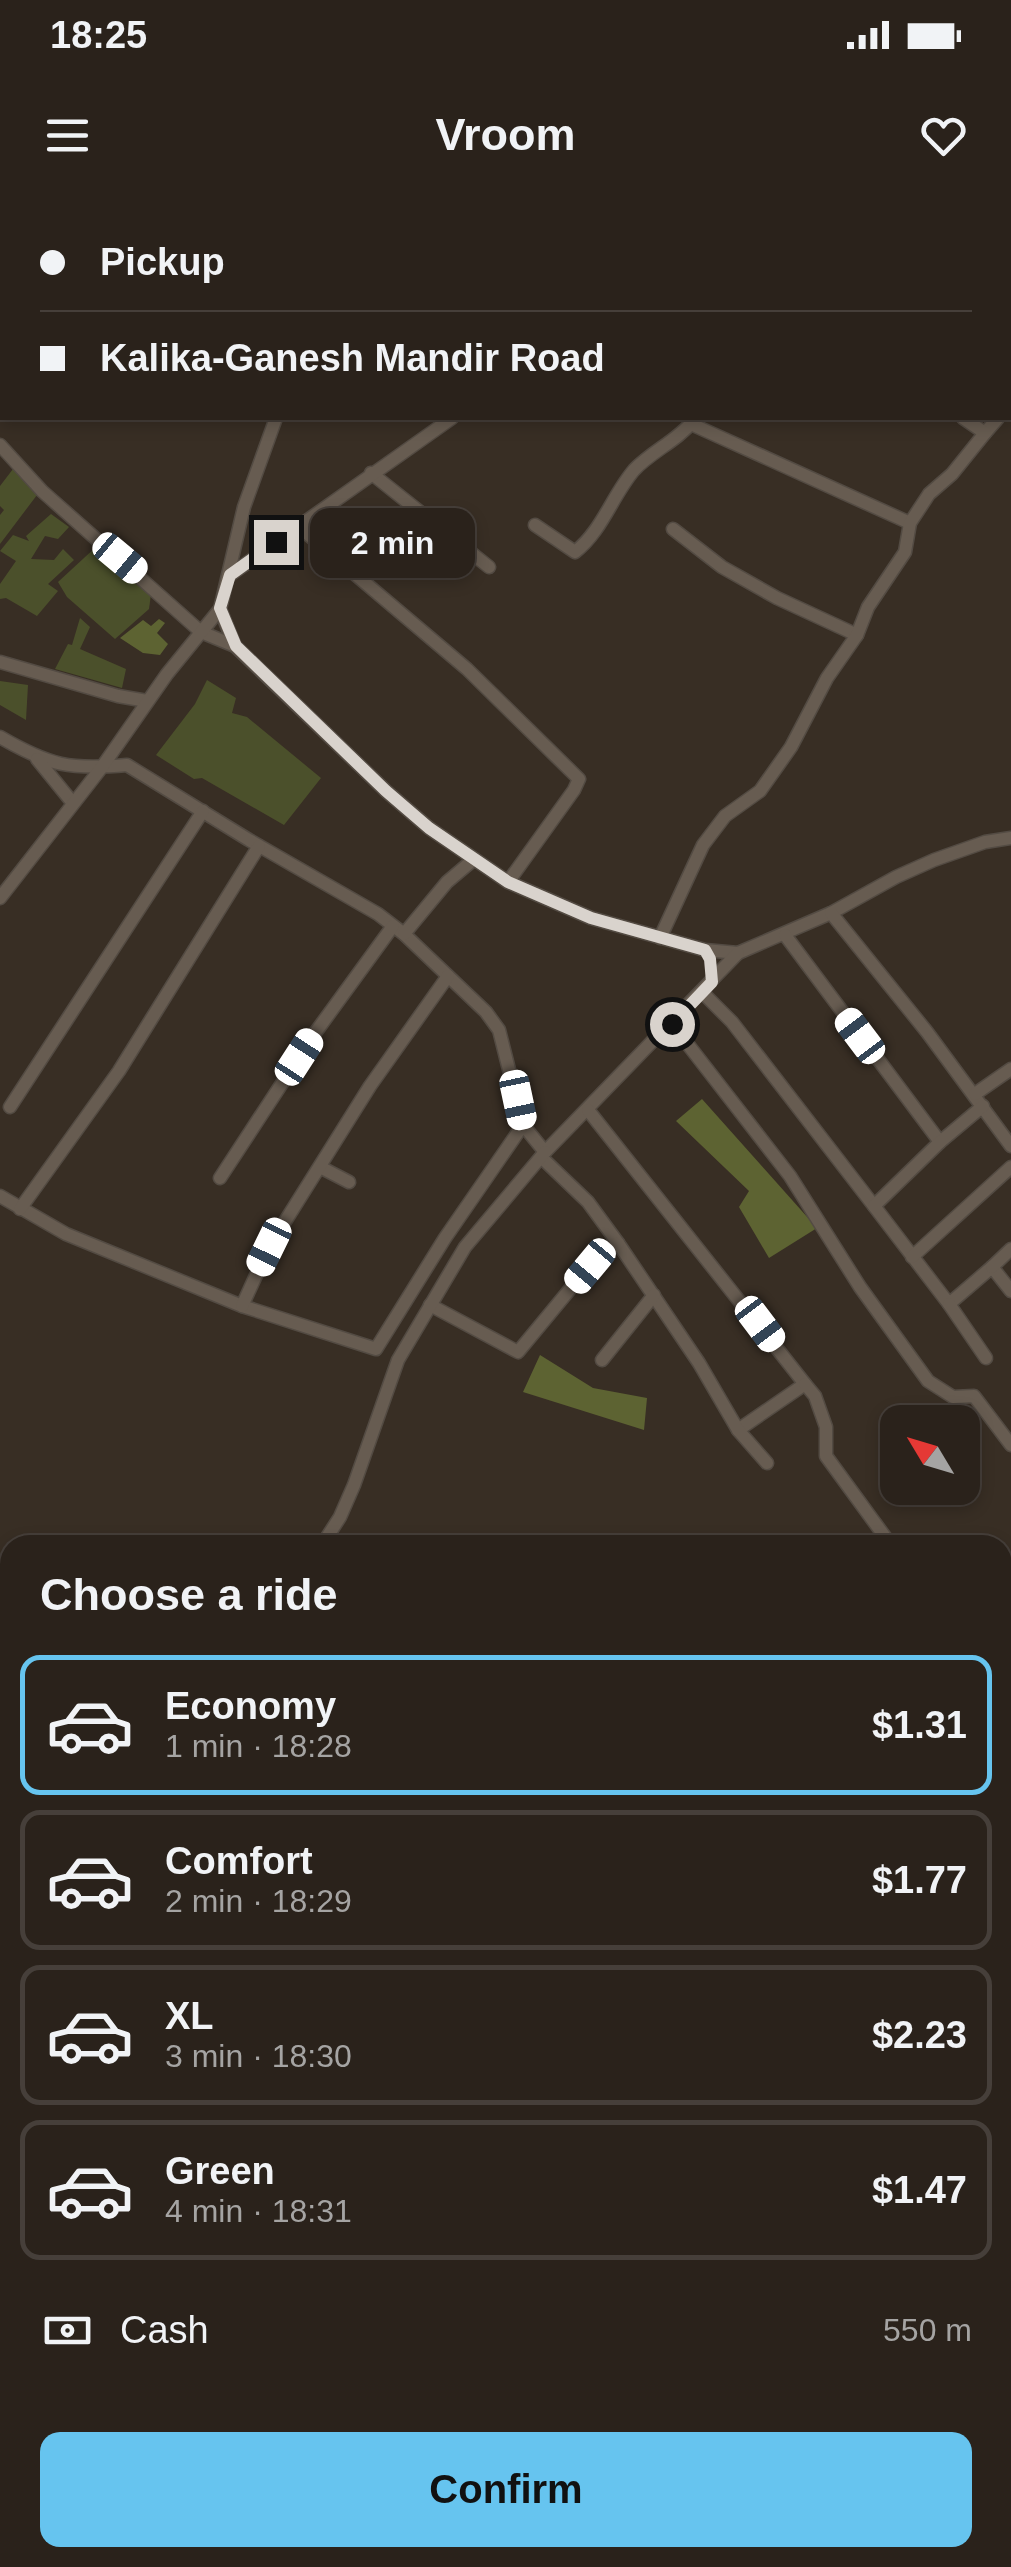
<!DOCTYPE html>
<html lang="en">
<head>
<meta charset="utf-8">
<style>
	:root { --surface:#2a221b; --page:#322a24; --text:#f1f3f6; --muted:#a5a4a3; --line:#463f3a; --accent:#66c4ef }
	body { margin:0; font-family:Arial,sans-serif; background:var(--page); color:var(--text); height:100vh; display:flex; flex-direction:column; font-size:38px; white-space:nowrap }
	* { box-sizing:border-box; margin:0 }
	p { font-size:32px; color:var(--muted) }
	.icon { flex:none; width:55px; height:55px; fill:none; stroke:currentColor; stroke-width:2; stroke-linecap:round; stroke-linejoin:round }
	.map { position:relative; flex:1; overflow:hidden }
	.sheet { position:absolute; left:0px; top:1335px; width:1012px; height:1032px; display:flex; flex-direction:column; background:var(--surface); border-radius:30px 30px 0 0; box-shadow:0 5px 15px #0003,0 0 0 2px var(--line) }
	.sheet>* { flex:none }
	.top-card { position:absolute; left:0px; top:0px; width:1012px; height:220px; box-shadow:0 5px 15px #0003,0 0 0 2px var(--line); display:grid; align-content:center; height:220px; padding:0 40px; background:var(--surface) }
	.needle { width:65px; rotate:308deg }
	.tools { position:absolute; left:880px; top:1205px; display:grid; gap:20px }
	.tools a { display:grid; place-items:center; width:100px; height:100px; border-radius:20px; background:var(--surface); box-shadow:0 5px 15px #0003,0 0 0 2px var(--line); font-size:50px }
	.end { position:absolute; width:45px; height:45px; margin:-22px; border:12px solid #d9d3cd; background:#111; box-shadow:0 0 0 5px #111 }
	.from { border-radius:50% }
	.bubble { position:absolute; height:70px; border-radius:20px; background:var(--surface); box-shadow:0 5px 15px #0003,0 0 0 2px var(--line); font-size:32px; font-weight:600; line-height:70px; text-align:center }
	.car { position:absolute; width:30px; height:60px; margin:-30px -15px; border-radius:12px; box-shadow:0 0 8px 2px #0007; background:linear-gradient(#fff 24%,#345 0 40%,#fff 0 76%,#345 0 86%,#fff 0) }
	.top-card b { display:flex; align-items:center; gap:35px; height:95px; font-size:38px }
	.top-card b+b { border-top:2px solid var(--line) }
	.top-card i { width:25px; height:25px; background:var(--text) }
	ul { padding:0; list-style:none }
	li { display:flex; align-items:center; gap:30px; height:140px; margin:0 20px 15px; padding:0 20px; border:5px solid var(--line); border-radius:20px }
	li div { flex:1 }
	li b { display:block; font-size:38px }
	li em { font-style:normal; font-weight:600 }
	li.current { border-color:var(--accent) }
	li>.icon { width:90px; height:90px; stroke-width:1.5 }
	h2 { padding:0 40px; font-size:45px; line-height:120px }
	.pay { display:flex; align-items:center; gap:25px; height:110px; padding:0 40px; font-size:38px }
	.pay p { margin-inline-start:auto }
	.action { display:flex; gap:20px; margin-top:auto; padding:20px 40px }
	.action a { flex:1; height:115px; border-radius:20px; background:var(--accent); color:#111; font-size:40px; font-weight:600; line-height:115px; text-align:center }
	.status { display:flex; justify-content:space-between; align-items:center; height:70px; padding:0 50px; background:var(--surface); direction:ltr }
	.status svg { height:28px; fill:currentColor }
	header { display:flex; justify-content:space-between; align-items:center; height:130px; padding:0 40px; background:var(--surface); font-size:45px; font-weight:600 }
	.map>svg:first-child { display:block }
	.green { fill:#4b502b }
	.forest { fill:#5d6332 }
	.sand { fill:#403817 }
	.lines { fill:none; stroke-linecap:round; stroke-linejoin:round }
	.minor-casing { stroke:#534b43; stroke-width:15 }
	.minor { stroke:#675c51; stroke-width:12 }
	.route { stroke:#d9d3cd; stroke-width:12 }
</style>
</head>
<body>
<div class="status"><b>18:25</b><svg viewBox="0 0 49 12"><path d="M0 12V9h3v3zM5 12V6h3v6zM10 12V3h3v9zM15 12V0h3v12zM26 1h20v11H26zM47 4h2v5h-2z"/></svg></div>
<header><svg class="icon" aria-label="menu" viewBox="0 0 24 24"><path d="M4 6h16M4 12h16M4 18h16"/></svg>Vroom<svg class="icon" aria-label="heart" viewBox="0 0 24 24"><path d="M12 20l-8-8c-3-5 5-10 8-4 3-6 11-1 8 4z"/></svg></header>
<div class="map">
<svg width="1011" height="2367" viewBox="0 0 1011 2367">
	<rect width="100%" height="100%" fill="#382e24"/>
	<g class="green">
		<path d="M13,269l24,26 -37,49v-29l4,-5 -4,-4v-20z"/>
		<path d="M51,314l18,13 -11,12 -13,-3 -14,23 23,1 9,-11 11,11 -26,24 10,7 -21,25 -31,-18 -6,1v-15l16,-23 -16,-10 13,-16 16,6 -3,-5z"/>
		<path d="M97,346l54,48 -2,15 -34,30 -48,-42 -9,-15z"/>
		<path d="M80,418l10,9 -10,22 46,20 -4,19 -67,-19 13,-25 4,1z"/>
		<path d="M207,480l29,18 -4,15 15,4 74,61 -37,47 -82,-47 -8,1 -38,-24 39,-51z"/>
		<path d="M0,481l28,4 -2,35 -26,-15z"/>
	</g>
	<g class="forest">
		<path d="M159,419l6,4 -8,10 11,11 -8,11 -17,-2 -23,-15 23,-18 8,6z"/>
		<path d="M702,899l115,129 -48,30 -30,-51 10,-16 -73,-70z"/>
		<path d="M540,1155l53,33 54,10 -3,32 -121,-38z"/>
		<path d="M1003,2120l8,13v233l-280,1 -38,-3 -2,-6h311z"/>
	</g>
	<path class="sand" d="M295,2358h343l93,9h-437z"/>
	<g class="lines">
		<g class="minor-casing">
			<g id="minor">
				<path d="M494,0l3,2"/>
				<path d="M788,0l4,2"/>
				<path d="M7,2l2,-2"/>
				<path d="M312,2l1,-2"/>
				<path d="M618,2l2,-2"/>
				<path d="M819,2l2,-2"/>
				<path d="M972,2l2,-2"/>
				<path d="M0,15l2,-4"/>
				<path d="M1010,184l1,1"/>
				<path d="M1010,203l1,-2"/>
				<path d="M276,218l-32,89 -24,102 15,37 151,145 43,37 79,54 83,36 114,32 33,3 93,-40 65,-36 38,-17 51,-18 26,-4"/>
				<path d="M691,224l219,99"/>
				<path d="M985,233l13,-15"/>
				<path d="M0,245l42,46 159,141 34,14"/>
				<path d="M371,273l118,94"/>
				<path d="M535,325l40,27c27,-21 37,-56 59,-82 18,-19 43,-29 60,-50"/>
				<path d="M298,326l169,143 112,110 -5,11 -66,92"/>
				<path d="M673,329l49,38 55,31 80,37"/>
				<path d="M230,375l222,-157"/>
				<path d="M0,462l118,34 29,5"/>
				<path d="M0,537c50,29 70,33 127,28l122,75 129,74 26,20 82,78 13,18 24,95 22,27 193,-199"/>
				<path d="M37,559l35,43"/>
				<path d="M0,698l102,-131 65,-93 53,-65"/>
				<path d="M831,713l96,119 84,114"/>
				<path d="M404,734l43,-52 26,-22"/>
				<path d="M785,735l155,207"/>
				<path d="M660,738l43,-93 22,-29 35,-25 31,-44 36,-69 30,-43 11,-28 37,-55 5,-29 19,-29 23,-20 33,-41 -22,-15"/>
				<path d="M702,792l30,30 142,184"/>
				<path d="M672,824l118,152 70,111 68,94 25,16 21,-1 37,49"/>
				<path d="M975,894l36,-25"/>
				<path d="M983,906l-43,36 -66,64 75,98 43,-37 19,24"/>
				<path d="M10,907l193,-296"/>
				<path d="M588,910l217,274 -67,46"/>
				<path d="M541,957l47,45 30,41 81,120 39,67 29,33"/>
				<path d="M320,967l29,15"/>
				<path d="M220,978l95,-145 78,-107"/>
				<path d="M0,996l66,38 176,72 134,43 69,-111 78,-113"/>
				<path d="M20,1009l99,-138 140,-225"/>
				<path d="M912,1057l99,-90"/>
				<path d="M992,1067l19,-18"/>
				<path d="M949,1104l37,54"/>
				<path d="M430,1105l88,47 72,-87 28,-22"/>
				<path d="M242,1106l27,-59 101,-161 78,-110"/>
				<path d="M602,1160l52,-65"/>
				<path d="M805,1184l10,12 11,31v29l65,89"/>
				<path d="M322,1345l18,-28 14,-32 44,-125 67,-113 80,-95"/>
				<path d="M1002,1453l9,-7"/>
				<path d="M1002,1486l9,7"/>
				<path d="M0,1525l10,14"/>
				<path d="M0,1604l10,-3"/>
				<path d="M1002,1916l9,-13"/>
				<path d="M1002,1933l9,9"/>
				<path d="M1002,2077l9,-6"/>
				<path d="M0,2200l10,3"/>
			</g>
		</g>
		<use href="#minor" class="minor"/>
	</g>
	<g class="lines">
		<path class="route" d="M276,342l-46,33 -10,33 16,38 150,145 43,37 79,54 83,36 114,32 5,9 2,23 -40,42"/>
	</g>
</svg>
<div class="tools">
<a><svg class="needle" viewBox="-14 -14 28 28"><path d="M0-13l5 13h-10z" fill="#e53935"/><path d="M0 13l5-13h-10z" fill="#a5a4a3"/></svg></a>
</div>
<i class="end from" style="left:672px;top:824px"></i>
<i class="end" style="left:276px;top:342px"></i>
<div class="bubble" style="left:310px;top:308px;width:165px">2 min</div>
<i class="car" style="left:120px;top:358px;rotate:130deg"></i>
<i class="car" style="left:860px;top:836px;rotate:323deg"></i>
<i class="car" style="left:299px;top:857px;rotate:33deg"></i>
<i class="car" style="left:518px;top:900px;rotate:168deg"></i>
<i class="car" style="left:269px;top:1047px;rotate:206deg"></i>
<i class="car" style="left:590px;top:1066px;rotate:220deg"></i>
<i class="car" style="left:760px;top:1124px;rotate:143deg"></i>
<div class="top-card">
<b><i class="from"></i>Pickup</b>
<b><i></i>Kalika-Ganesh Mandir Road</b>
</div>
<section class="sheet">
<h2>Choose a ride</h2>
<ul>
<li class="current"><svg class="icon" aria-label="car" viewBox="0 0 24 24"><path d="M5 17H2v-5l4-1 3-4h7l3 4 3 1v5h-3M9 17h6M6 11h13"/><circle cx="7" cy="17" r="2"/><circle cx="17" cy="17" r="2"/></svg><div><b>Economy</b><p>1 min · 18:28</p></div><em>$1.31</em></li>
<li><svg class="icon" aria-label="car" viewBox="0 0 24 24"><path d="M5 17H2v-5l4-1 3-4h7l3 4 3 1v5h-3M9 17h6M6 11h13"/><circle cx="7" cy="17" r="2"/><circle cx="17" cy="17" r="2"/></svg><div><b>Comfort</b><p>2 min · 18:29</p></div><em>$1.77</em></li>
<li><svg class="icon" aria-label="car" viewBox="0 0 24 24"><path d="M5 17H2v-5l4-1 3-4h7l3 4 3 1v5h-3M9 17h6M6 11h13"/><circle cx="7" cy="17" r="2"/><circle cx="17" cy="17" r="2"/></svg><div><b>XL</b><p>3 min · 18:30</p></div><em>$2.23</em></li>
<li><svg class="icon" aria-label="car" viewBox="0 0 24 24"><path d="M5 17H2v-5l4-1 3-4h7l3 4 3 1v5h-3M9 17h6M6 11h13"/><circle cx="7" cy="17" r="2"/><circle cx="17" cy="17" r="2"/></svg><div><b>Green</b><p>4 min · 18:31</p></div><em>$1.47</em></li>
</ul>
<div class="pay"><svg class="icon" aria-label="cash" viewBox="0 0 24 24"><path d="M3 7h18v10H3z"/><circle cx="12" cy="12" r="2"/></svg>Cash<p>550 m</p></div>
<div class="action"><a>Confirm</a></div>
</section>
</div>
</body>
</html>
